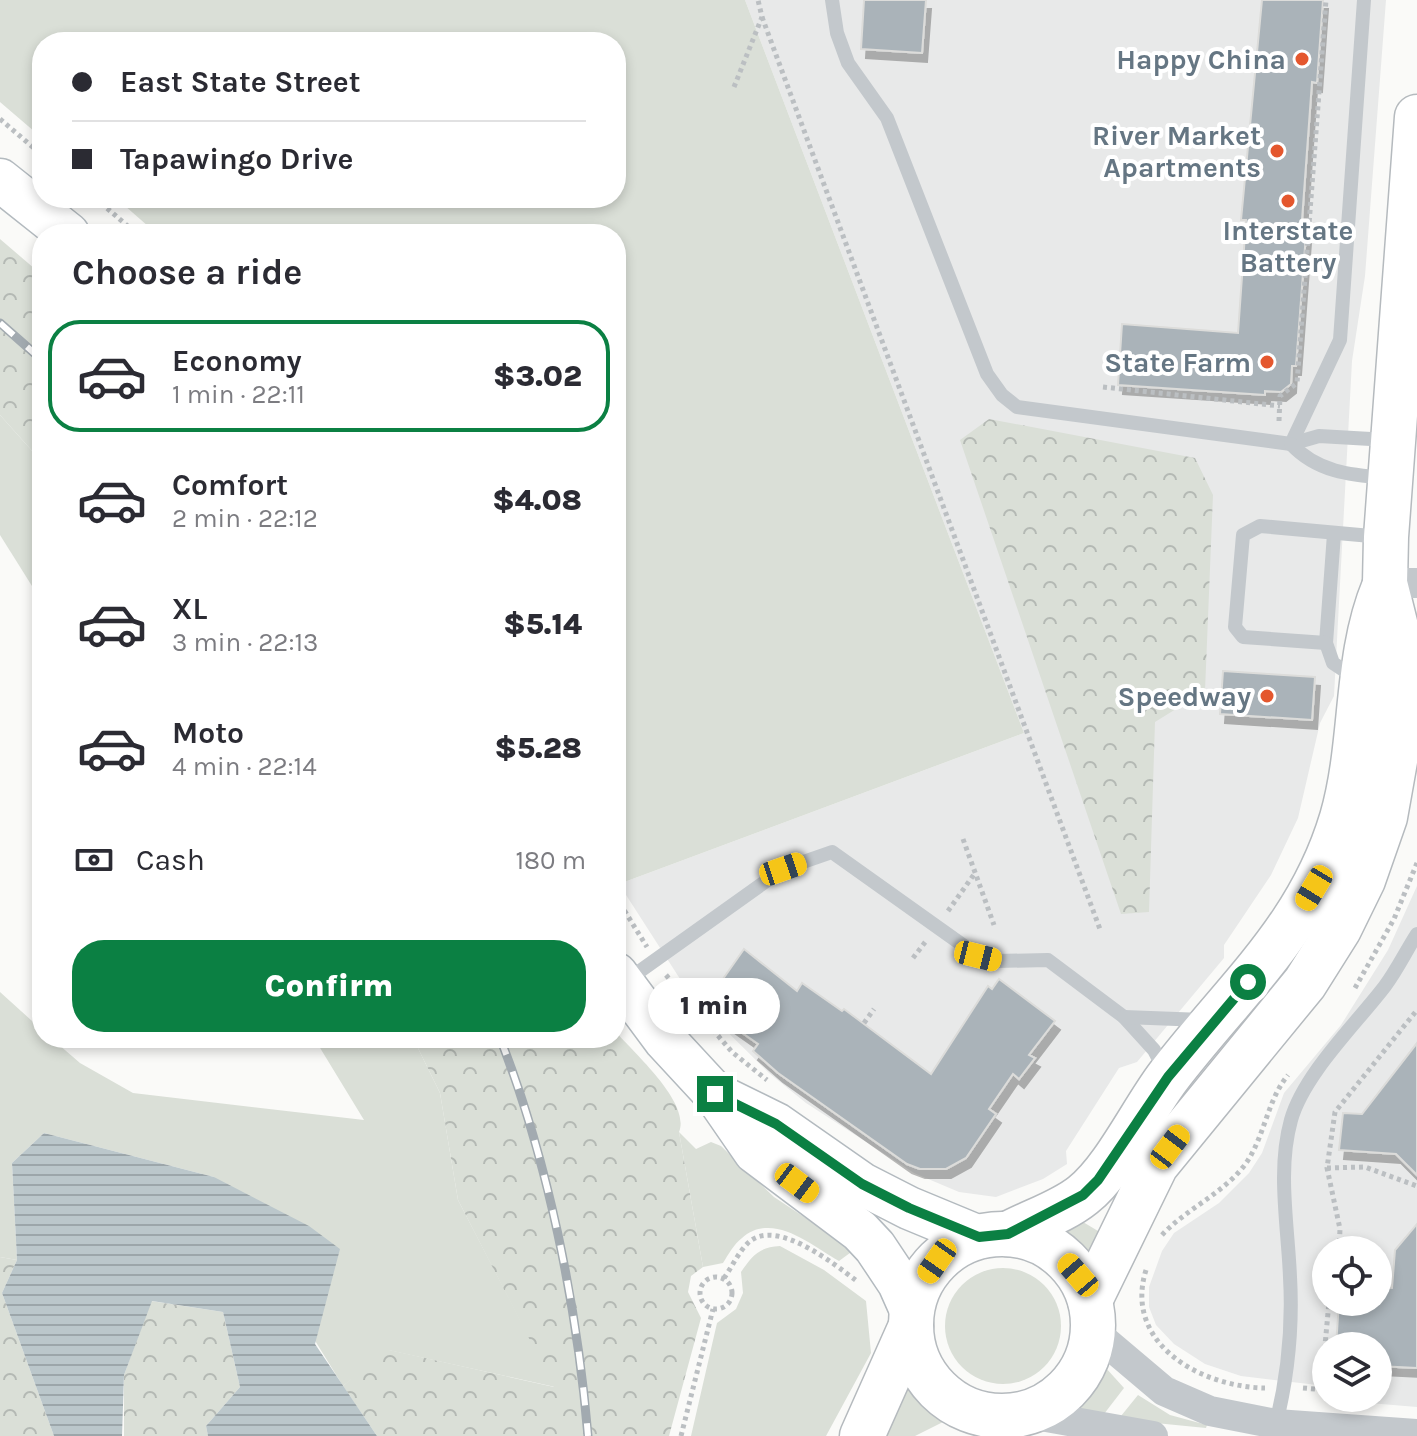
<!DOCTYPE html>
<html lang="en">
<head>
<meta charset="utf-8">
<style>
	:root { --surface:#fff; --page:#f7f7f7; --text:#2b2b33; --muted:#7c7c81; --line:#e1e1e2; --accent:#0b8043 }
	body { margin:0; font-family:Karla,sans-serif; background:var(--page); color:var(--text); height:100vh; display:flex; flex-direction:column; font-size:30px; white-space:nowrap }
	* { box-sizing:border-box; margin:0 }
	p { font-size:26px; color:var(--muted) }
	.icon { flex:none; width:44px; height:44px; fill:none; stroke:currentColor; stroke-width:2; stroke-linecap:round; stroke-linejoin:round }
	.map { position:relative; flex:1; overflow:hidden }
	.panel { position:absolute; left:32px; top:224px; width:594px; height:824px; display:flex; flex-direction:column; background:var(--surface); border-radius:32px; box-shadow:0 4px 12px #0003 }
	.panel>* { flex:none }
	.top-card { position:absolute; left:32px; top:32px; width:594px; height:176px; border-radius:32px; box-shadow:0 4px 12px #0003; display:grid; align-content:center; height:176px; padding:0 40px; background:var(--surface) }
	.fabs { position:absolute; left:1312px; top:1236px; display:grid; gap:16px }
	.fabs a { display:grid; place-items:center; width:80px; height:80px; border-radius:50%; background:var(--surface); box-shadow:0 4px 12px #0003; font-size:40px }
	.end { position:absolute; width:36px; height:36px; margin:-18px; border:10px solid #0b8043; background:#fff; box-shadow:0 0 0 4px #fff }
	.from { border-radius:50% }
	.bubble { position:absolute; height:56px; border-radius:28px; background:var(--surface); box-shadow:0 4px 12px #0003; font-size:26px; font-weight:800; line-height:56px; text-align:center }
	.car { position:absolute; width:24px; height:48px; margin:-24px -12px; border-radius:10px; box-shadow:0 0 6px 2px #0007; background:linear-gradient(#f5c518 24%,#345 0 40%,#f5c518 0 76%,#345 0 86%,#f5c518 0) }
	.top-card b { display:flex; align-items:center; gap:28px; height:76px; font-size:30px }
	.top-card b+b { border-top:2px solid var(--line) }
	.top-card i { width:20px; height:20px; background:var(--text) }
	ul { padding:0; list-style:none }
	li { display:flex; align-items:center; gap:24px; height:112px; margin:0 16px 12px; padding:0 24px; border:4px solid transparent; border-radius:32px }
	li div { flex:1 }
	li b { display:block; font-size:30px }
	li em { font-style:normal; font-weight:800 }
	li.current { border-color:var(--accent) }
	li>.icon { width:72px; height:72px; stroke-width:1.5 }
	h2 { padding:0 40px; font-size:36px; line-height:96px }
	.pay { display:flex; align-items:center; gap:20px; height:88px; padding:0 40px; font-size:30px }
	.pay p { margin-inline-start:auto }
	.cta { display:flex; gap:16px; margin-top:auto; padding:16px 40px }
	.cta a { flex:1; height:92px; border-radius:32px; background:var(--accent); color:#fff; font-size:32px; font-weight:800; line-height:92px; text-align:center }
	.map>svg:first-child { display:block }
	.built { fill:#e8e9e9; fill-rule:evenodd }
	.green { fill:#dadfd7 }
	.forest { fill:url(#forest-crowns) }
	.water { fill:url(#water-rules) }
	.building { fill:#aab3b9; stroke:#dcdcda; stroke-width:2; filter:url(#shadow) }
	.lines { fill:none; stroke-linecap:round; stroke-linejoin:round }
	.secondary-casing { stroke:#b3babf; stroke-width:45 }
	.primary-casing { stroke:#b5babe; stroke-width:47 }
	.path { stroke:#bbbfc2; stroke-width:5; stroke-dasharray:4 4; stroke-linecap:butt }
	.service { stroke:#c3c8cc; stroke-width:14 }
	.minor { stroke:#c3c8cc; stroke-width:30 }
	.secondary { stroke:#fff; stroke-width:42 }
	.primary { stroke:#fff; stroke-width:44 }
	.rail-casing { stroke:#a2aab0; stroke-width:9 }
	.rail { stroke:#fff; stroke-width:6; stroke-dasharray:18; stroke-linecap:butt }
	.route { stroke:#0b8043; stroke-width:10 }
	.poi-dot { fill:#e4572e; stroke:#fff; stroke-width:3 }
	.labels { text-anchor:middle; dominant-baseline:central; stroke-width:8; stroke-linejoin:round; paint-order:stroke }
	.poi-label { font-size:28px; font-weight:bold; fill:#657683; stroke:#fff; text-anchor:end }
</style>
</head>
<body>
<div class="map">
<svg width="1417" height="1436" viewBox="0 0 1417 1436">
	<defs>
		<pattern id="forest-crowns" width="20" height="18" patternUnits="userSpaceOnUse" patternTransform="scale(2)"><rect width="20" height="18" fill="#dadfd7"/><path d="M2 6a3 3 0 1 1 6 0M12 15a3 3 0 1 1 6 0" fill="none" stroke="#b4b9b4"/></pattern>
		<pattern id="water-rules" width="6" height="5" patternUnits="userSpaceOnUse" patternTransform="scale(2)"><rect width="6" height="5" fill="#bbc7cb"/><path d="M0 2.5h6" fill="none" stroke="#9ca6aa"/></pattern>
		<filter id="shadow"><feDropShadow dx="5" dy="9" stdDeviation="0" flood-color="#0004"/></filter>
	</defs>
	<rect width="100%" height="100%" fill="#fafaf8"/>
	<g class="built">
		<path d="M745,0h641l-21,276 -13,85 -18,335 -14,27 -22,95 -27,57 -47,70v13l-87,104 -18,6 -53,83 1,13 -24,15 -47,18 -37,-5 -45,-19 -108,-70 -37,-30 -78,-77 -72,-112 405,-151z"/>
		<path d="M1417,886v521l-72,-6v-3h33v-52h-52v40l-85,-10 -36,-12 -31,-20 -18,-19 -7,-18v-20l13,-36 12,-18 45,-30 30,-30 13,-20 22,-60 57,-68 47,-75zM1326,1250h52v52h-52z"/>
	</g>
	<g class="green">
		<path d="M0,0h745l279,733 -405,151 -3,-6v-644h-459l-41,-36h500v-156h-574v96l-42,-36z"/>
		<path d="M0,415l42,47v140l-42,-67z"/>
		<path d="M0,992l42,38v8h9l29,25 53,30 231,27 -50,-82h99l27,55 18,107 97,187 -167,-37 -45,36 -129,-209 -170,-44 -32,30 5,97 -17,-3z"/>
		<path d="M679,1132l17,17 15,-7 10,4 53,51 80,53 -15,11c-28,-16 -66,-50 -97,-23 -8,6 -14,17 -19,25l-20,4z"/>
		<path d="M1083,1222l20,12 -15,27 -28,-26z"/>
		<path d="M780,1246l44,24 42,31 5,52 -45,83h-135l26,-113 19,-14 7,-16 -2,-21c11,-16 18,-25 39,-26z"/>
		<circle cx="1003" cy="1326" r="58"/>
		<path d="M1105,1367l19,21 -20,26 -28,-6z"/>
		<path d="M908,1386l37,35 -30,15h-36z"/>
		<path d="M1138,1395l32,20 37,10 -1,3 -81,-8 -4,-4z"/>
	</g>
	<g class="forest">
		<path d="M0,239l42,36v187l-42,-47z"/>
		<path d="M989,419l206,39 18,37 -8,196 -50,31 -6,190 -28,2 -161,-474z"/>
		<path d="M616,1032c19,22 75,71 63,100l24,135 -12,9 -3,16 13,26 -32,118h-292l-34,-50 42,-37 169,38 -96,-187 -18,-107 -27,-55h203z"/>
		<path d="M0,1257l17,3 -15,33 52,143h-54z"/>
		<path d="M151,1301l72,11 17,75 -34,39 2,10h-84v-61z"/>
	</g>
	<path class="water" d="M44,1133l170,44 95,49 31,23 -25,95 62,92h-169l-2,-10 34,-39 -17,-75 -71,-11 -28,74 -2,61h-68l-52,-143 15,-33 -5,-97z"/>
	<g class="building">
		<path d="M864,0h62l-4,53 -61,-4z"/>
		<path d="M1262,0h61l-6,83 -5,-1 -10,138 5,1 -11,145h-4l-1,18 -10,8 -16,-1v4l-147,-10 4,-61 116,9 8,-113h-5z"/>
		<path d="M1223,671l92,6 -3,43 -92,-6z"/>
		<path d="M744,949l53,42 5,-8 40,28 2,-2 87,65 57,-88 4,3 7,-10 56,42 -26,34 6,3 -16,21 -6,-5 -24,35 7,5 -30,44 -20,11h-26l-13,-5 -129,-91 -25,-22 5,-7 -54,-38z"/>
		<path d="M1417,1043v132l-21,-21 -57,-4 4,-37 19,1z"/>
		<path d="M1417,1224v144l-39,-2v-20h-42l3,-44h39v-15l14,1 3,-38z"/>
	</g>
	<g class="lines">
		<g class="secondary-casing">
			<g id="secondary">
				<path d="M0,180l68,54"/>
				<path d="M616,974l49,66 50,54 40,58 105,79 15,16 24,36 12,27"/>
				<path d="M719,1096l57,28 86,60 47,24 70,29"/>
			</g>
		</g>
		<g class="primary-casing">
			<g id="primary">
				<path d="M1008,1234c24,-13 54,-22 75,-39 31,-24 60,-85 85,-118 67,-88 141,-148 174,-259 22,-76 12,-159 42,-231"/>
				<circle cx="1002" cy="1325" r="91"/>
				<path d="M1090,1300l66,-135 149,-182 34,-54 24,-49 22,-63 16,-90 -1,-84 -15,-60 1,-46 31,-420"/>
				<path d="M862,1436l49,-110"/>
			</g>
		</g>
		<g class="path">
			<path d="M762,17l339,915"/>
			<path d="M734,87l28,-70 -4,-17"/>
			<path d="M0,119l42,36"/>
			<path d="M95,198l42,36"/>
			<path d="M1103,387l177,19"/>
			<path d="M1279,421l1,-25 17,-13 29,-383"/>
			<path d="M963,839l31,86"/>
			<path d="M616,897l31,50"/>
			<path d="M948,911l27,-38"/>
			<path d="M913,958l13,-17"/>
			<path d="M666,975l66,77 35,28"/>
			<path d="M1355,988l39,-69 23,-56"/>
			<path d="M864,1023l10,-14"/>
			<path d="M1327,1168l38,-1 52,19"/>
			<path d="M1162,1235c24,-26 59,-40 82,-69 21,-28 22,-64 44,-91"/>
			<path d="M1339,1250l1,-21 -13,-61 8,-56 82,-102"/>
			<path d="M1146,1270c-23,73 54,117 119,118"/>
			<circle cx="716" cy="1293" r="16"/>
			<path d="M724,1278c8,-11 15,-27 25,-36 28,-24 85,22 108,39"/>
			<path d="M1303,1388l23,2"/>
			<path d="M1326,1397l-2,-41 5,-54"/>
			<path d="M681,1436l32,-127"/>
		</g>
		<g class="service">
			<path d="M832,0l5,33 11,30 39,55 100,256 15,21 15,12 274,37 28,-8 69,4"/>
			<path d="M1291,444l49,-104 24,-340"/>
			<path d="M1291,444c26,28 59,31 95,34"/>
			<path d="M1334,534l-8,109 7,20 24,16"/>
			<path d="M1326,643l-83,-6 -8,-10 8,-92 17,-9 122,11"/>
			<path d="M626,981l157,-112 49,-17 146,104 19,5 51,-1 76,57 30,33 11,21"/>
			<path d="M1124,1017l79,3"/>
			<path d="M1275,1428c13,-51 18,-99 15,-151 -2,-51 -13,-107 1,-157 13,-46 65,-96 94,-134 12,-16 21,-35 32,-52"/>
		</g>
		<g class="minor">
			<path d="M1385,583h32"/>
			<path d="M1093,1331l71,60 46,20 66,13 141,10"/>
			<path d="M1024,1413l129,23"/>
		</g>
		<use href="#secondary" class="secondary"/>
		<use href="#primary" class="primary"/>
		<g class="rail-casing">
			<g id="rail">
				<path d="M0,323l42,37"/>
				<path d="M500,1038c48,122 77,268 88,398"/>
			</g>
		</g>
		<use href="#rail" class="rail"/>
	</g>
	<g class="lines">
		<path class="route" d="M715,1094l61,30 86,60 47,24 70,29 29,-3 75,-39 15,-15 70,-103 80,-95"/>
	</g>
	<g class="poi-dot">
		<circle cx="1302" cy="59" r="8"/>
		<circle cx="1277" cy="151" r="8"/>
		<circle cx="1288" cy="201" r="8"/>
		<circle cx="1267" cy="362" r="8"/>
		<circle cx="1267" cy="696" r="8"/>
	</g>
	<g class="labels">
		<g class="poi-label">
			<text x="1286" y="59">Happy China</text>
			<text x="1261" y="135">River Market<tspan x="1261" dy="32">Apartments</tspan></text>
			<text x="1288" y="230" text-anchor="middle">Interstate<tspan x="1288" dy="32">Battery</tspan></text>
			<text x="1251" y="362">State Farm</text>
			<text x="1251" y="696">Speedway</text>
		</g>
	</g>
</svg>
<div class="fabs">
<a><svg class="icon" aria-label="locate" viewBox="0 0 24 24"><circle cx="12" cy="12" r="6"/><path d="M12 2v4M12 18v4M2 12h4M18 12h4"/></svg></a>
<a><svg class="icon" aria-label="layers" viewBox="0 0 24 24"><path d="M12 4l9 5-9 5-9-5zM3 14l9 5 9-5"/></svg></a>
</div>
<i class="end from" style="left:1248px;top:982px"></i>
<i class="end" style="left:715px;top:1094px"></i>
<div class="bubble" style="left:648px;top:978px;width:132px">1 min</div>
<i class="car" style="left:783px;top:869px;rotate:71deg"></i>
<i class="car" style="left:1314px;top:888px;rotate:211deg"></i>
<i class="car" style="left:978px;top:956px;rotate:104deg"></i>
<i class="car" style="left:1170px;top:1147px;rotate:37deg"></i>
<i class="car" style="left:797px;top:1183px;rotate:127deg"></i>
<i class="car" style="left:937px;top:1261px;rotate:215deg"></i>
<i class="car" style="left:1078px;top:1275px;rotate:319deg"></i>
<div class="top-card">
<b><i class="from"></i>East State Street</b>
<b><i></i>Tapawingo Drive</b>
</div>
<section class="panel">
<h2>Choose a ride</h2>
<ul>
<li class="current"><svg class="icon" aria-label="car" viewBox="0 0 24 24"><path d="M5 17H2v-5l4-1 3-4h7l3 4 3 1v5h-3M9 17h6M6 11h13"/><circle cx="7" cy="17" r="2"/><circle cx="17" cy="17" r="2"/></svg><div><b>Economy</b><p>1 min · 22:11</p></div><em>$3.02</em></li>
<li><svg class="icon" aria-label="car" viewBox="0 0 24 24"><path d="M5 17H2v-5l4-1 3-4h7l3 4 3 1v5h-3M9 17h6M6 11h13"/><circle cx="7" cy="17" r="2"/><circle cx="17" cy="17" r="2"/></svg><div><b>Comfort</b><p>2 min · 22:12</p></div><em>$4.08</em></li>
<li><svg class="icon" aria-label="car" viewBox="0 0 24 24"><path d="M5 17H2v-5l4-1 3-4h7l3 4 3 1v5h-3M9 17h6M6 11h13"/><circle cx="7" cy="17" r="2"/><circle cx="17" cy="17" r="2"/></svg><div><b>XL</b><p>3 min · 22:13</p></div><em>$5.14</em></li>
<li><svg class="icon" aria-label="car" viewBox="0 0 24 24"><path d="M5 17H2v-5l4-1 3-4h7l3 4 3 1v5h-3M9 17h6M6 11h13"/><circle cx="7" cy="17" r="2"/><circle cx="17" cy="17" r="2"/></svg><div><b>Moto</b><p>4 min · 22:14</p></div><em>$5.28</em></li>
</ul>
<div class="pay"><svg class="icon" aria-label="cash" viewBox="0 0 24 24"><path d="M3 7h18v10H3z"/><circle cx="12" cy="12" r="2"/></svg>Cash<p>180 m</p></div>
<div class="cta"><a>Confirm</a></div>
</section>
</div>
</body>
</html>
